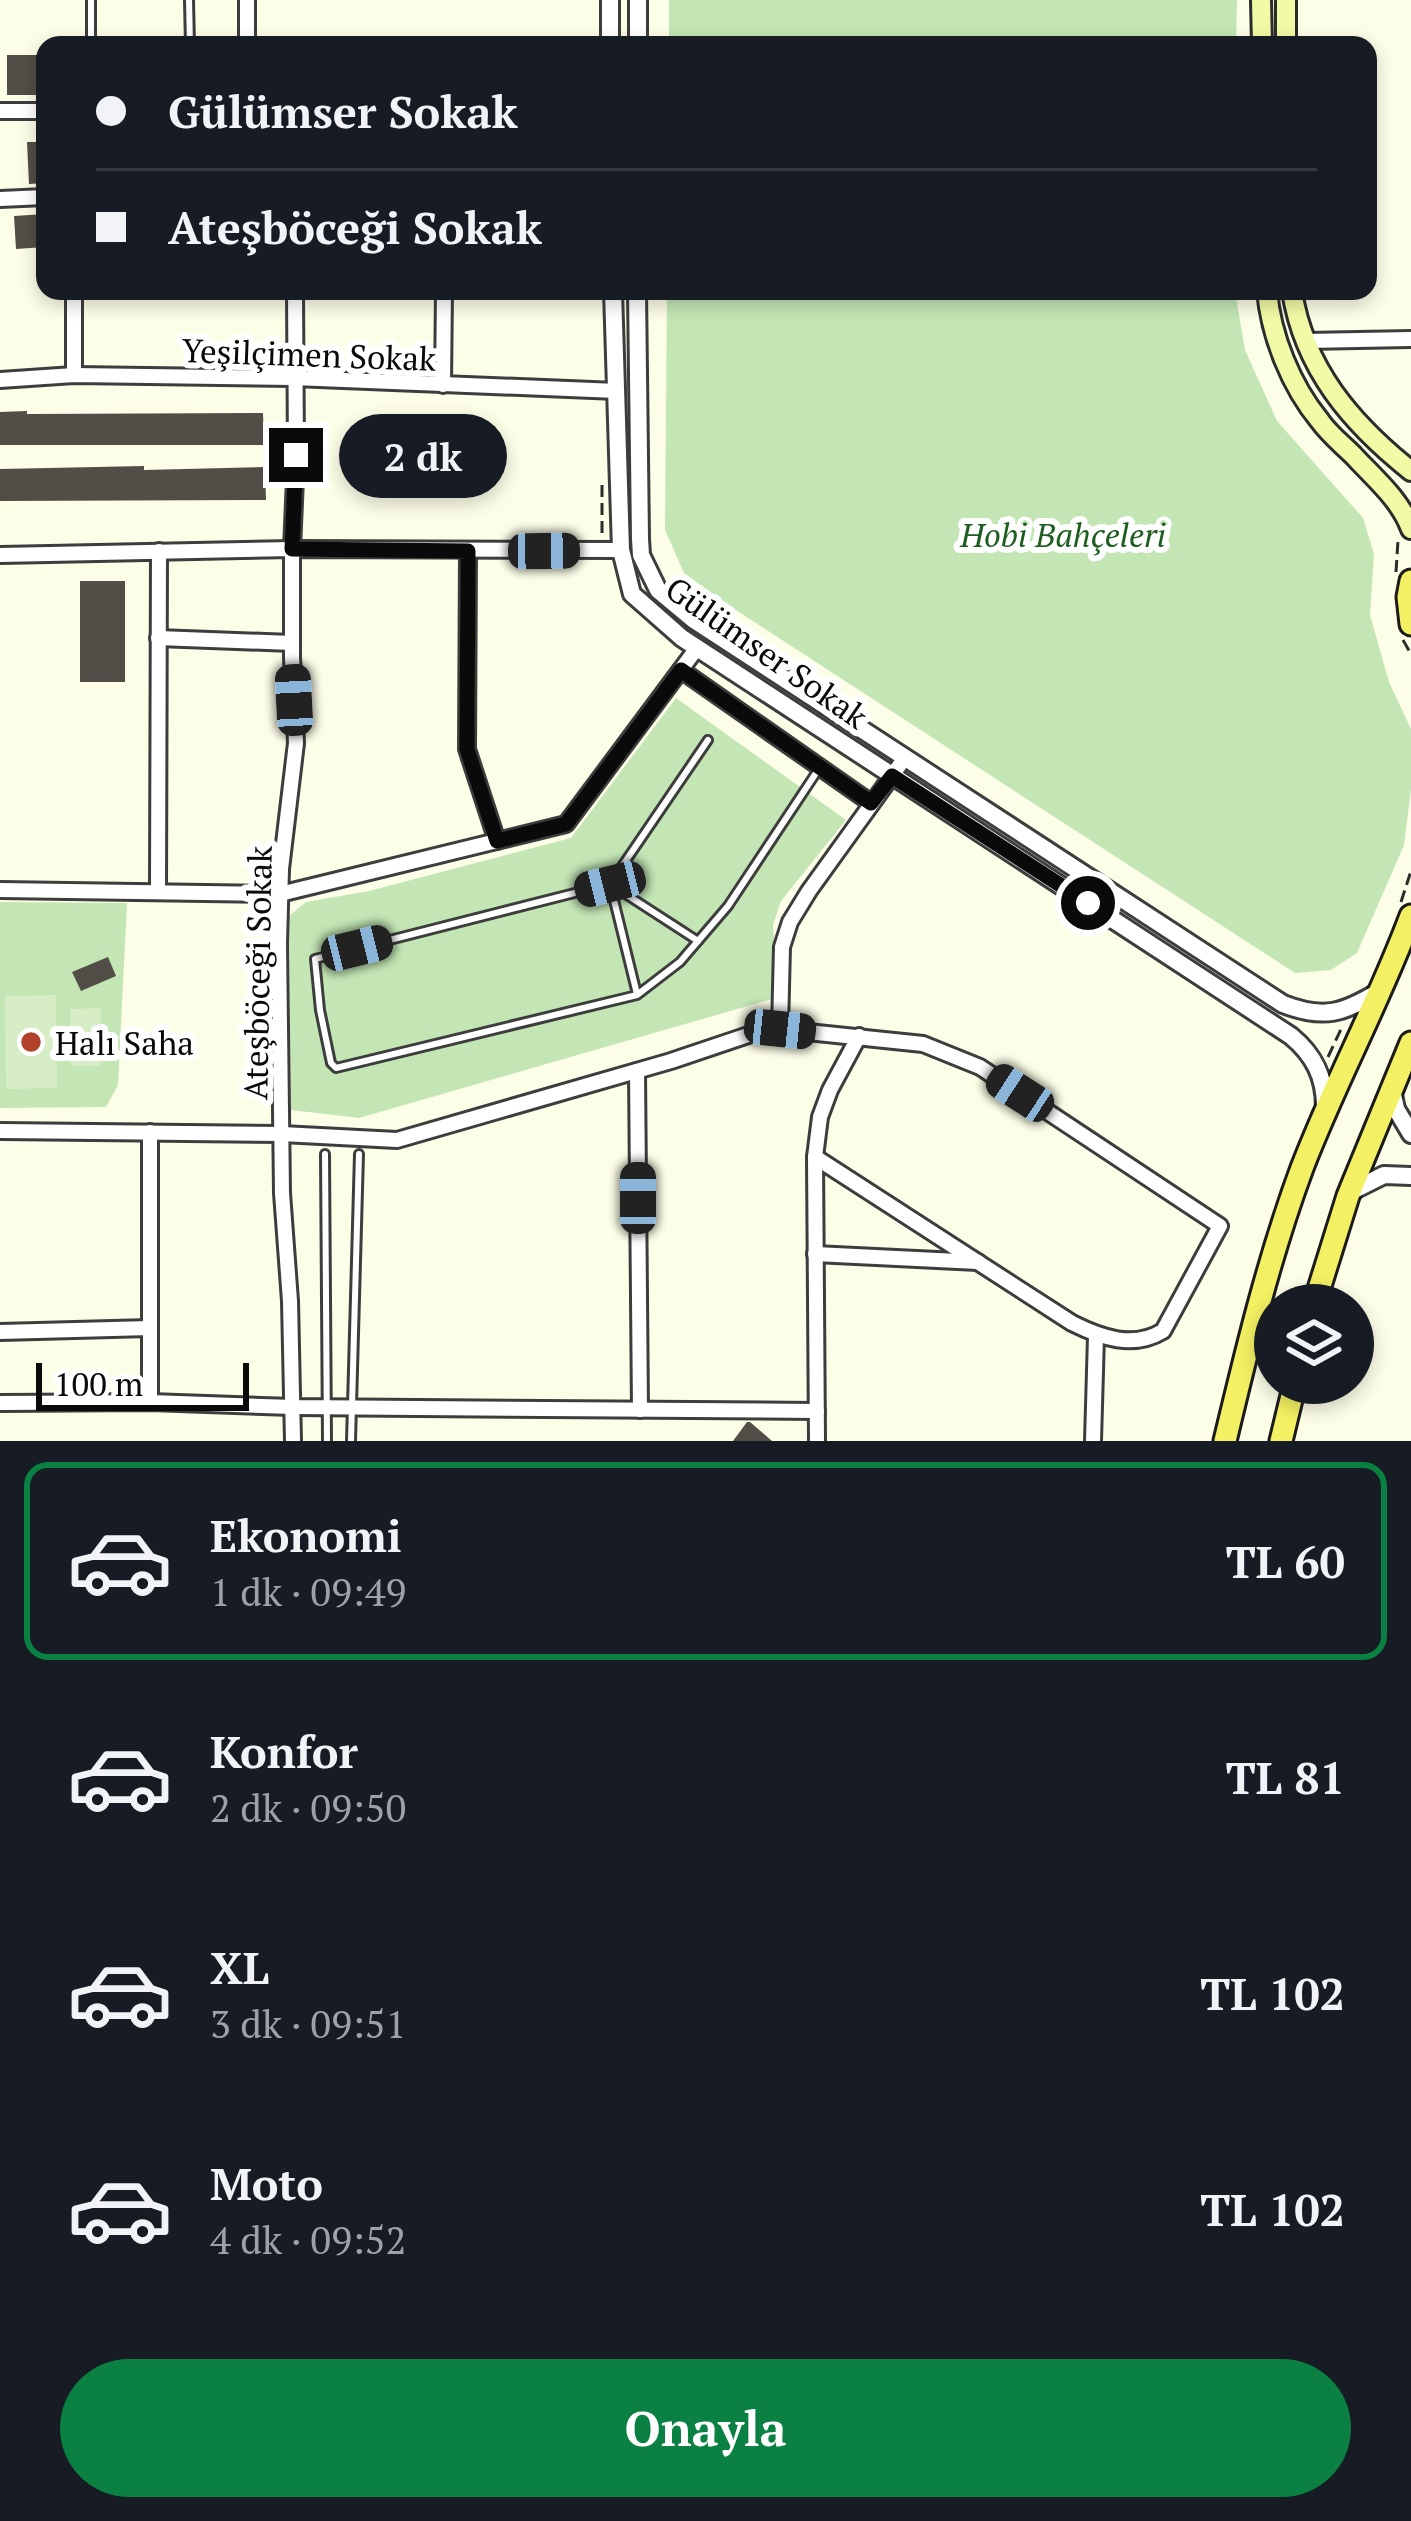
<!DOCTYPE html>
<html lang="tr">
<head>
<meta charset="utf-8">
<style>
	:root { --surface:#171b24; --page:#20242c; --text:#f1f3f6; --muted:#9ea1a6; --line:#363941; --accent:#0b8043 }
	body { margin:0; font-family:"PT Serif",serif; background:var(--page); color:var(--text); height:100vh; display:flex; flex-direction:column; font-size:45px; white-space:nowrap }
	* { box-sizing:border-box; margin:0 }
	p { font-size:39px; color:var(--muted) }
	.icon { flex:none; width:66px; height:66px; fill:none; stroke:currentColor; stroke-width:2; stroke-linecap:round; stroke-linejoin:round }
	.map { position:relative; height:1441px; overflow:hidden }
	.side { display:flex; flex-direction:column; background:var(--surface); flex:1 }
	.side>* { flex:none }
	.top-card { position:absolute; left:36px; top:36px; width:1341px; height:264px; border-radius:24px; box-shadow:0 6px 18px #0003; display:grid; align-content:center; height:264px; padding:0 60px; background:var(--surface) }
	.buttons { position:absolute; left:1254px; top:1284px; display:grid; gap:24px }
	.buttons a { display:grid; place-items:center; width:120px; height:120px; border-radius:50%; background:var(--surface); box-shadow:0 6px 18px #0003; font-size:60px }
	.scale { position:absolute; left:36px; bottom:30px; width:213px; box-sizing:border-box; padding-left:12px; border:6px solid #0a0a0a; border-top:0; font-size:33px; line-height:42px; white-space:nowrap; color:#0a0a0a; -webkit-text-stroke:9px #fff; paint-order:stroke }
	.end { position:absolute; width:54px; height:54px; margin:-27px; border:15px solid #0a0a0a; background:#fff; box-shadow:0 0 0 6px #fff }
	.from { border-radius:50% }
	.bubble { position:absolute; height:84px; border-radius:42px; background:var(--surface); box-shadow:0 6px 18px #0003; font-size:39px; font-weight:700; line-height:84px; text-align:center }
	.car { position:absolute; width:36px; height:72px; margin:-36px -18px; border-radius:15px; box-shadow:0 0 9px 3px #0007; background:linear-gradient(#222 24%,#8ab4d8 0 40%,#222 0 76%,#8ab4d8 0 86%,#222 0) }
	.top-card b { display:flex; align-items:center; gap:42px; height:114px; font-size:45px }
	.top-card b+b { border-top:3px solid var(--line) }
	.top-card i { width:30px; height:30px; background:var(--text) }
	ul { padding:21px 0 0; list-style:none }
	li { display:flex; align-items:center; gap:36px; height:198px; margin:0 24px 18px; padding:0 36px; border:6px solid transparent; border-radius:24px }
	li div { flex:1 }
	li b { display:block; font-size:45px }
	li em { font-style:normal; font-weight:700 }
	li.active { border-color:var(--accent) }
	li>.icon { width:108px; height:108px; stroke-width:1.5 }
	.action { display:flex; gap:24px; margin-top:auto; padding:24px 60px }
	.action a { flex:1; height:138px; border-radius:72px; background:var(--accent); color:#fff; font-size:48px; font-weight:700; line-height:138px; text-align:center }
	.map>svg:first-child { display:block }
	.green { fill:#c3e6b4 }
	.pitch { fill:#d6edc5 }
	.building { fill:#524e47 }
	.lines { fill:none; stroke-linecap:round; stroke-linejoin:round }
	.service-casing { stroke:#3d3d3d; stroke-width:12 }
	.minor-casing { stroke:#3d3d3d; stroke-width:20 }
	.tertiary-casing { stroke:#3d3d3d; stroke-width:22 }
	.secondary-casing { stroke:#2c2c2c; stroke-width:24 }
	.primary-casing { stroke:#1b1b1b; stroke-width:27 }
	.path { stroke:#2c2c2c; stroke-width:3; stroke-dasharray:12 6; stroke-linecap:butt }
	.service { stroke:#fff; stroke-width:6 }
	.minor { stroke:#fff; stroke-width:14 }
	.tertiary { stroke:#fff; stroke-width:16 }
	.secondary { stroke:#f1fba5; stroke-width:18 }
	.primary { stroke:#f3f063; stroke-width:21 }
	.route { stroke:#0a0a0a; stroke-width:15 }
	.poi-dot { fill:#b24229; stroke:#fff; stroke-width:4.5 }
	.labels { text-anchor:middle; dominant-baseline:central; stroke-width:12; stroke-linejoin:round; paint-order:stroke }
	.street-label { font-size:33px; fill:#0a0a0a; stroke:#fff }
	.park-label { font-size:33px; font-style:italic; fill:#1e5d20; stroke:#fff }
	.poi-label { font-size:33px; fill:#0a0a0a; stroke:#fff; text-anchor:start }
</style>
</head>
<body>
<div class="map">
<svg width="1411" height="1441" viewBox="0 0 1411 1441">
	<rect width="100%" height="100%" fill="#fdfee8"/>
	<g class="green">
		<path d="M669,0h568l-1,45h-567z"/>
		<path d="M667,291h568l10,59 32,71 86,97 11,36 -4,61 19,67 22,47v60l-7,56 -47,108 -26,17 -36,3 -570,-370 -41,-30 -19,-43z"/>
		<path d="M676,698l170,122 -65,81 -8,24 6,72 -420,121 -68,-8 -2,-194 17,-14 63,-11 202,-53z"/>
		<path d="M0,902l127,1 -9,182 -12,22 -106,1z"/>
	</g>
	<g class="pitch">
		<path d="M56,995l1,93 -51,1 -1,-93z"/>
		<path d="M101,1008v58h-30l-1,-57z"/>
	</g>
	<g class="building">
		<rect x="7" y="55" width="30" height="40"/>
		<path d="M27,142h18v41l-16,1z"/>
		<path d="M45,214v33l-29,2 -2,-33z"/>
		<path d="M27,411v3l236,-1 1,32h-264v-33z"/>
		<path d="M144,466v4l121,-3 1,33 -266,1v-32z"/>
		<rect x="80" y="581" width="45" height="101"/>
		<path d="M108,957l8,19 -35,15 -9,-19z"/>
		<path d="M747,1422h3l22,19h-39z"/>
	</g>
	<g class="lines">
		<g class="service-casing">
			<g id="service">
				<path d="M189,0l1,45"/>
				<path d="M91,45v-45"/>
				<path d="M708,740l-98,144 -295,75 5,51 11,53 5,5 301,-73 43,-33 48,-56 92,-139"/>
				<path d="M637,994l-27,-110 88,57"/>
				<path d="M325,1154l2,287"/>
				<path d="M351,1441l8,-287"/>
			</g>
		</g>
		<g class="minor-casing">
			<g id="minor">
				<path d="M247,0v45"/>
				<path d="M0,111h45"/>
				<path d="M0,199l45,-2"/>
				<path d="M74,291v84"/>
				<path d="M1306,341l105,-2"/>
				<path d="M0,380l74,-5 220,3 323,13"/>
				<path d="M443,385l1,-94"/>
				<path d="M468,551l-1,198 30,92"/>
				<path d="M0,555l292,-6 329,1"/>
				<path d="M158,638l134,5"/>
				<path d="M681,670l190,133"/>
				<path d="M0,890l280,4 286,-70 131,-176"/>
				<path d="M158,892l1,-341"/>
				<path d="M780,1029l2,-82 8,-25 19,-31 95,-132"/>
				<path d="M637,1071l3,339"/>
				<path d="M0,1131l282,3 115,6 274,-79 98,-33 154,16 57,23 240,159 -57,105c-30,18 -61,7 -91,-8l-257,-166"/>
				<path d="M815,1254l163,8"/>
				<path d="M0,1332l150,-4"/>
				<path d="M150,1402v-270"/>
				<path d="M0,1403l150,-1 143,5 524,4"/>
				<path d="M293,1441l-3,-140 -8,-108 -3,-250 2,-74 15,-126 -4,-86v-108l4,-94 -1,-164"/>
				<path d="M817,1441l-2,-284 5,-40 10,-27 29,-54"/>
				<path d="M1093,1441l3,-105"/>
			</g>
		</g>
		<g class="tertiary-casing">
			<g id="tertiary">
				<path d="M638,0v45"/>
				<path d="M610,45v-45"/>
				<path d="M613,291l8,259 11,44 50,44 609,398c23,19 34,41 34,71"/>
				<path d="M637,291l3,248 1,16 17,35 36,30 589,384c41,16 61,9 97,-13"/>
				<path d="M1392,1090l4,19 15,25"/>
				<path d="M1350,1192l34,-17 27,1"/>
			</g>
		</g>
		<g class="secondary-casing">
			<g id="secondary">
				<path d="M1261,0l1,45"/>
				<path d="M1286,0v45"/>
				<path d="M1267,291c4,45 24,95 53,130 9,13 22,23 33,34 21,23 47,44 58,74"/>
				<path d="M1292,291c12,78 60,133 119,180"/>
			</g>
		</g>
		<g class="primary-casing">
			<g id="primary">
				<path d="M1411,581l-3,16 3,27"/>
				<path d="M1314,1305l34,-109 63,-153"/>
				<path d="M1225,1441c22,-92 44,-184 77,-273 33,-86 77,-166 109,-252"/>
				<path d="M1281,1441l14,-58"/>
			</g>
		</g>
		<g class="path">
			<path d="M602,485v50"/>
			<path d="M1396,572l2,-32"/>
			<path d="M1403,640l8,14"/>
			<path d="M1401,902l10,-31"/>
			<path d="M1328,1057l14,-30"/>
		</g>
		<use href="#service" class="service"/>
		<use href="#minor" class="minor"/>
		<use href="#tertiary" class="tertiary"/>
		<use href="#secondary" class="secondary"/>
		<use href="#primary" class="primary"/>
	</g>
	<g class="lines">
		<path class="route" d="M296,455l-4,94 176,2 -1,198 30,92 69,-17 115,-154 190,133 21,-27 196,127"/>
	</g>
	<circle class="poi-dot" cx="31" cy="1042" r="12"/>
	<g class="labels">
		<g class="street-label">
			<text transform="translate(309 354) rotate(2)">Yeşilçimen Sokak</text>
			<text transform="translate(767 652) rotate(35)">Gülümser Sokak</text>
			<text transform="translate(257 973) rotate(-89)">Ateşböceği Sokak</text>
		</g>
		<g class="park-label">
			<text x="1063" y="534">Hobi Bahçeleri</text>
		</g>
		<g class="poi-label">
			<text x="55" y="1042">Halı Saha</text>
		</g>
	</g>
</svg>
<div class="buttons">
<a><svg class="icon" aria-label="layers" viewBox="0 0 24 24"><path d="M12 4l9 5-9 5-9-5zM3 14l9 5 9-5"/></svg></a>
</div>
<div class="scale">100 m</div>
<i class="end from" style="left:1088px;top:903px"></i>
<i class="end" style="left:296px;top:455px"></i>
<div class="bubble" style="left:339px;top:414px;width:168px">2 dk</div>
<i class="car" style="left:544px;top:551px;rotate:89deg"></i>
<i class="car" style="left:294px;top:700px;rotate:357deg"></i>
<i class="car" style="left:610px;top:884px;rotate:256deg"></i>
<i class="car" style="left:357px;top:948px;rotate:76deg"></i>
<i class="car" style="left:780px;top:1029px;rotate:96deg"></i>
<i class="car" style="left:1020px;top:1093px;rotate:303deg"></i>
<i class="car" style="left:638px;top:1198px;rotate:0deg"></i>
<div class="top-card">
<b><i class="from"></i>Gülümser Sokak</b>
<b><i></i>Ateşböceği Sokak</b>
</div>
</div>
<section class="side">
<ul>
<li class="active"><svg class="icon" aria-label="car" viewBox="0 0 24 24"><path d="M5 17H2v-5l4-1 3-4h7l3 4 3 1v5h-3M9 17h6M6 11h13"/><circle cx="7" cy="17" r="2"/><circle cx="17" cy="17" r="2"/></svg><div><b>Ekonomi</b><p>1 dk · 09:49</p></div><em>TL 60</em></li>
<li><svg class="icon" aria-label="car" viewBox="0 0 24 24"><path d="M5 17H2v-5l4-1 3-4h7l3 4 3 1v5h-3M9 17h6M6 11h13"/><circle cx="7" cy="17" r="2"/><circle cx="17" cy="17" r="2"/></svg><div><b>Konfor</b><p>2 dk · 09:50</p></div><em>TL 81</em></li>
<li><svg class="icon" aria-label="car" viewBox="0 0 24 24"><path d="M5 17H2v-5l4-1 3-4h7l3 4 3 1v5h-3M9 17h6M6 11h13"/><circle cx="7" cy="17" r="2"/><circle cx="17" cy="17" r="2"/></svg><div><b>XL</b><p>3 dk · 09:51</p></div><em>TL 102</em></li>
<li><svg class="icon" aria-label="car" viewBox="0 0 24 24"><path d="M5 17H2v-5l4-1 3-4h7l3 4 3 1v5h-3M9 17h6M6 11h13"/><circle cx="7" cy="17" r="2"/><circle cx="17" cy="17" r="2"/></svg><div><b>Moto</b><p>4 dk · 09:52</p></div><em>TL 102</em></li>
</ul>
<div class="action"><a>Onayla</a></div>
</section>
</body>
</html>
